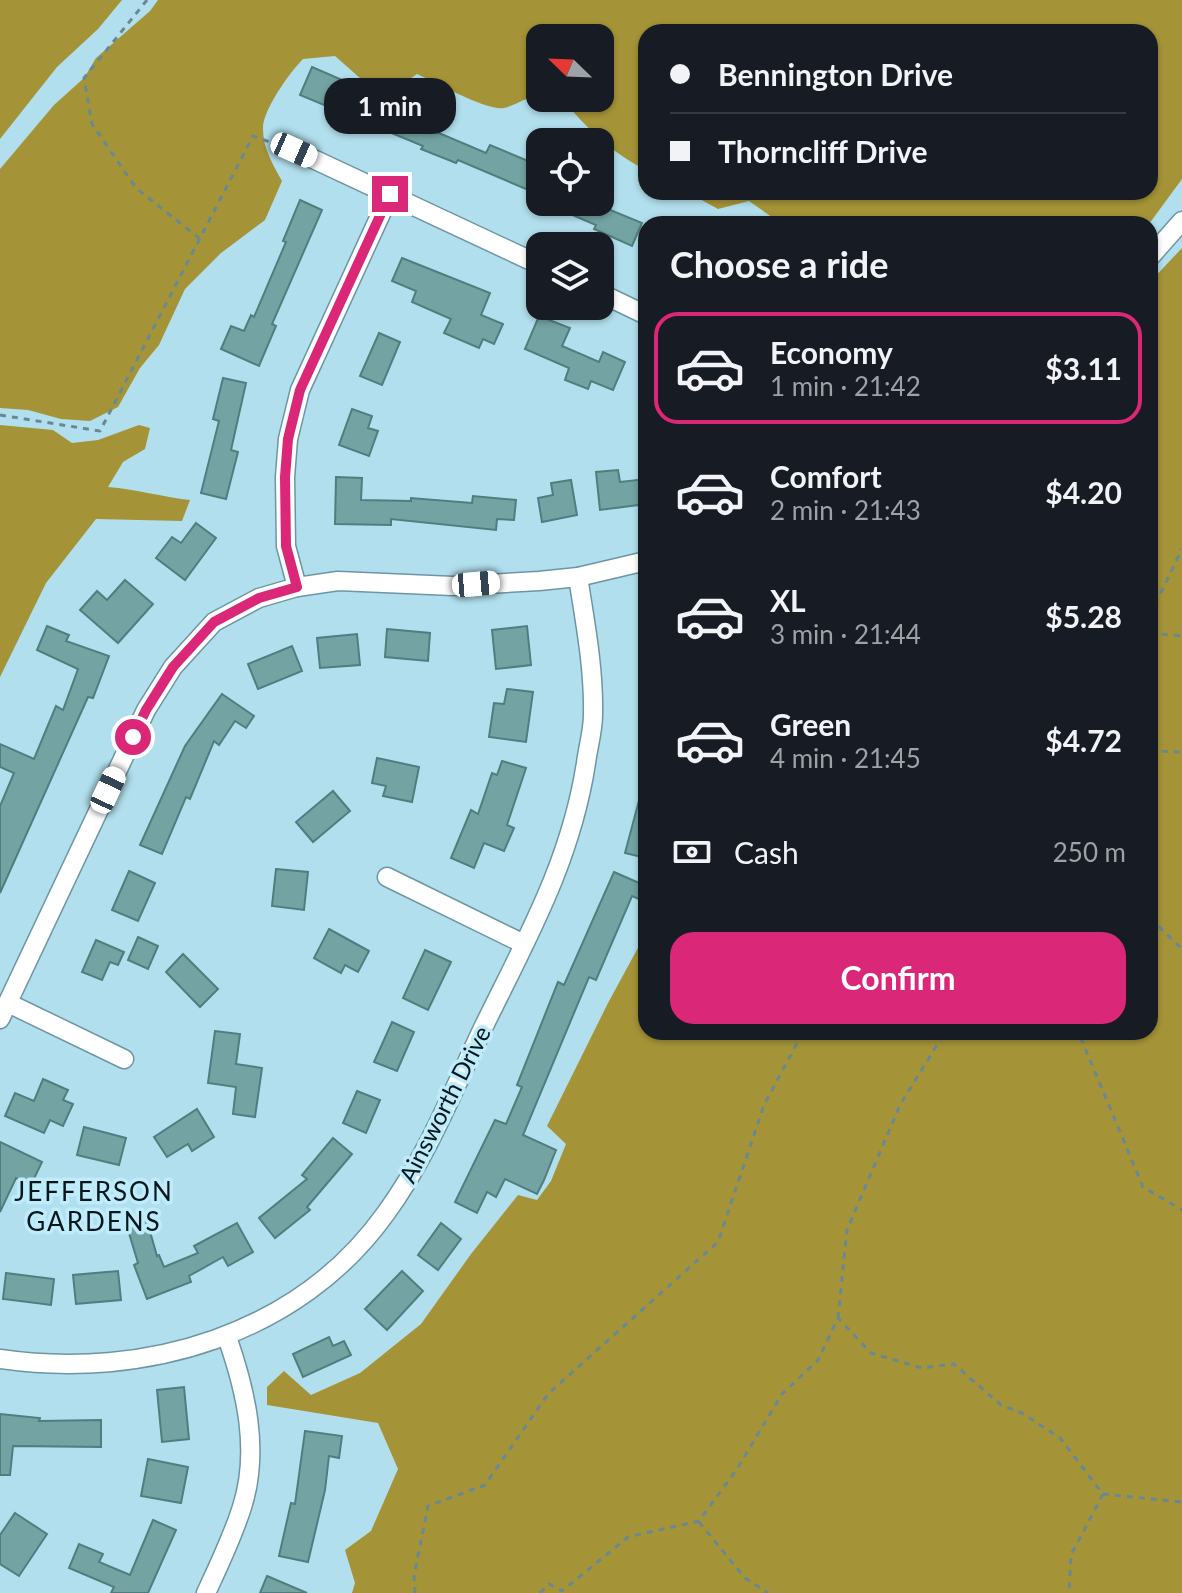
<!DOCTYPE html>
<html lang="en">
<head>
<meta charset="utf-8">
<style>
	:root { --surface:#171b24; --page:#20242c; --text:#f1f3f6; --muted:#9ea1a6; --line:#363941; --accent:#db2777 }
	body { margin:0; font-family:Lato,sans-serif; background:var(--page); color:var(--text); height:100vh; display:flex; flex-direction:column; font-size:30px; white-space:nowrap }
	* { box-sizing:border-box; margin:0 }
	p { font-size:26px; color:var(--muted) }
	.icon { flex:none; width:44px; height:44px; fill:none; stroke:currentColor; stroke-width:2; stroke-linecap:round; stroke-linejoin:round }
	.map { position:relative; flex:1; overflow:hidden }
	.drawer { position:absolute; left:638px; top:216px; width:520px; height:824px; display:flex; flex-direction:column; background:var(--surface); border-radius:24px; box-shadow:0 2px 6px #0004 }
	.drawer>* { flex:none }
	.top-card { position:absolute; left:638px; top:24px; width:520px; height:176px; border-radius:24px; box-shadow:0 2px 6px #0004; display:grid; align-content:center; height:176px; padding:0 32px; background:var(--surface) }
	.needle { width:52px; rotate:293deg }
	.buttons { position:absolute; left:526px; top:24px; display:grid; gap:16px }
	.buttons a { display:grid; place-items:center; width:88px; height:88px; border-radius:16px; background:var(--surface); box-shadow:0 2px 6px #0004; font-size:40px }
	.end { position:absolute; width:36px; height:36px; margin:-18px; border:10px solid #db2777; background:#fff; box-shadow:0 0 0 4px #fff }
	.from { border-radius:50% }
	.bubble { position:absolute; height:56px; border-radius:24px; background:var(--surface); box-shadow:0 2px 6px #0004; font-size:26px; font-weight:700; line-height:56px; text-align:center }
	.car { position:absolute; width:24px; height:48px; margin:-24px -12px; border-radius:10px; box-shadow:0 0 6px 2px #0007; background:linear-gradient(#fff 24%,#345 0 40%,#fff 0 76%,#345 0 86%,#fff 0) }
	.top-card b { display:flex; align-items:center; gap:28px; height:76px; font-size:30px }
	.top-card b+b { border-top:2px solid var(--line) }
	.top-card i { width:20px; height:20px; background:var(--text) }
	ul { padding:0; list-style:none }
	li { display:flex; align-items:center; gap:24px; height:112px; margin:0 16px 12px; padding:0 16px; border:4px solid transparent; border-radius:24px }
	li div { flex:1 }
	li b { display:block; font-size:30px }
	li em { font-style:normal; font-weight:700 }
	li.active { border-color:var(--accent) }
	li>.icon { width:72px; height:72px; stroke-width:1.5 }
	h2 { padding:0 32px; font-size:36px; line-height:96px }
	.pay { display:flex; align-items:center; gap:20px; height:88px; padding:0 32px; font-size:30px }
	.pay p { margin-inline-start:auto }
	.cta { display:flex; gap:16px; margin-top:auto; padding:16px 32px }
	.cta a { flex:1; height:92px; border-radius:24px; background:var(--accent); color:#fff; font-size:32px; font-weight:700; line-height:92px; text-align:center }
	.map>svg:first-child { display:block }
	.forest { fill:#a59437 }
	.building { fill:#74a3a4; stroke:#507e7f; stroke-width:2 }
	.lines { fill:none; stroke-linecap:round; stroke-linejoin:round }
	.minor-casing { stroke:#6c96a3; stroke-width:21 }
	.path { stroke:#688993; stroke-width:3; stroke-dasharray:6 6; stroke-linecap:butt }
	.minor { stroke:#fff; stroke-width:18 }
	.route { stroke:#db2777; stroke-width:10 }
	.labels { text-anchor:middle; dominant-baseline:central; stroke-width:7; stroke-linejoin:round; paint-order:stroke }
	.street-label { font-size:24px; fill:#07181d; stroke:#bfecfa }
	.neighbourhood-label { font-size:26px; letter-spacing:2px; fill:#07181d; stroke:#bfecfa }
</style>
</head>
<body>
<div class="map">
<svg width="1182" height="1593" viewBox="0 0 1182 1593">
	<rect width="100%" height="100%" fill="#b2dfed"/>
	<g class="forest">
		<path d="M0,0h122l-24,29 -41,38 -57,72z"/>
		<path d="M158,0h1024v179l-33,45h-373v-4l-27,-19 -31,8 -31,-17h463v-160h-504v138c-37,-19 -58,-41 -85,-72h39v-60h-60v58c-13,0 -23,9 -36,12 -18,3 -68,-26 -87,-34l-27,18 -29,-13 -26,-23 -32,3c-13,13 -41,52 -40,70 0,19 10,36 19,52l-17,39 -44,33 -36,36 -26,56 -19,23 -22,39 -28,14 -29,-2 -33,-9 -28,-2v-239l54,-64 30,-27 12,-20 54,-47z"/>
		<path d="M1182,248v1345h-830l3,-10 -10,-33 26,-19 27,-62 -20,-46 -111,-18v-18l17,-16 27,24 49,-22 61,-49 50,-70 47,-59 19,5 14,-19 15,-37 -19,-18 61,-123 38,-70v99h504v-750z"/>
		<path d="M0,425l53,5 19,13 26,-3 41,-15 11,3 -5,21 -22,13 -15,25c28,2 54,10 82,13l-8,21 -86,-2 -50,64 -46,94z"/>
	</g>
	<g class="building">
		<path d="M312,67l44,19 -2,4 57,24 -3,6 78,33 4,-8 50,21v29l-82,-35 -2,3 -35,-14 2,-3 -123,-51z"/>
		<path d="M300,200l22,10 -50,114 4,2 -17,40 -38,-17 10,-23 13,5 7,-16 3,2 32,-75 -3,-1z"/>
		<path d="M542,202h49l51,21 -10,23 -38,-17 2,-4z"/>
		<path d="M402,258l88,35 -9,22 22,9 -9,20 -11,-5 -4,9 -35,-15 7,-14 -39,-17 4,-11 -24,-10z"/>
		<path d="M539,316l31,12 -8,18 37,16 4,-10 22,10 -12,28 -22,-9 -3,8 -23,-9 4,-12 -44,-19z"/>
		<path d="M379,333l21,9 -18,43 -22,-9z"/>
		<path d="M223,378l23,5 -15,67 7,2 -12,47 -25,-6 18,-72 -6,-2z"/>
		<path d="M352,409l20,7 -4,12 10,3 -9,25 -30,-11z"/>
		<path d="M618,470l2,12 26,-3v25l-46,6 -4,-38z"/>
		<path d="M336,477l26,1 -1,22 50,1v-3l61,5 1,-7 43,4 -2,20 -17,-1 -1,11 -105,-11v6l-56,-1z"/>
		<path d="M571,480l6,35 -35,7 -4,-24 15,-3 -2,-12z"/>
		<path d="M196,523l20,15 -31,42 -29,-22 16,-21 9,6z"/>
		<path d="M125,580l28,24 -35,39 -38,-33 17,-19 10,9z"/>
		<path d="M47,626l22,9 -3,6 43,15 -16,42 -5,-1 -88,196v-87l14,-33 -14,-6v-23l34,15 22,-53 7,4 15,-41 -41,-19z"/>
		<path d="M527,626l4,39 -35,4 -4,-39z"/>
		<path d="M387,629l43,4 -2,28 -43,-4z"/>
		<path d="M357,634l3,31 -40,3 -3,-30z"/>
		<path d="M292,646l10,25 -44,18 -10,-25z"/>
		<path d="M507,689l26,3 -7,50 -37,-5 5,-34 10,1z"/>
		<path d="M222,694l32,22 -8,12 -11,-7 -16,24 -5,-4 -24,58 -4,-2 -24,57 -22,-9 45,-99z"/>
		<path d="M377,758l42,9 -7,35 -29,-6 3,-10 -14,-3z"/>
		<path d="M502,761l24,7 -19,57 7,3 -10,23 -20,-8 -10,25 -23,-10 20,-48 7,4 14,-41 5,2z"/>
		<path d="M333,791l17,20 -37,31 -17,-20z"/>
		<path d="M641,793h5v65l-21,-5z"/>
		<path d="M276,869l32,3 -4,38 -32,-4z"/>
		<path d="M129,871l26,12 -17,38 -26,-11z"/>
		<path d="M614,872l32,14v16l-14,-6 -36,84 -7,-3 -66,158 33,15 -12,30 -7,14 -32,-15 -9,18 -9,-5 -10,21 -22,-11 40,-82 11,4 16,-37 -5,-2 41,-103 6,3z"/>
		<path d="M329,929l40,22 -11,21 -13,-7 -4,8 -27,-15z"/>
		<path d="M138,937l20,9 -10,23 -20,-9z"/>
		<path d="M96,940l28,12 -6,13 -8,-3 -8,18 -20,-8z"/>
		<path d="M425,950l26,12 -23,48 -25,-12z"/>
		<path d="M183,954l35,35 -18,18 -34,-35z"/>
		<path d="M392,1022l22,10 -17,39 -23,-9z"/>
		<path d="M215,1031l25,3 -4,30 26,4 -7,49 -22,-3 3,-27 -28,-4z"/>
		<path d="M43,1079l25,11 -5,10 10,4 -10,22 -13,-6 -6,13 -39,-17 10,-23 19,8z"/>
		<path d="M357,1091l23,9 -14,33 -23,-10z"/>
		<path d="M197,1109l17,28 -22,14 -4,-7 -21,13 -13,-20z"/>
		<path d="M84,1127l42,11 -7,27 -42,-10z"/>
		<path d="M333,1138l19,16 -45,53 3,3 -35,28 -16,-20 48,-39 -5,-4z"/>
		<path d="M0,1142l42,20 -11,23 -15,-7 -16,34z"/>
		<path d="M145,1214l12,42 2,-1 5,12 34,-14 -4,-7 43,-23 16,29 -25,14 -5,-9 -34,19 2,6 -44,17 -13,-34 4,-2 -13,-43z"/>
		<path d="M441,1223l20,16 -23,31 -20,-15z"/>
		<path d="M118,1271l3,29 -45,4 -3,-29z"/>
		<path d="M402,1271l21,20 -36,39 -22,-21z"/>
		<path d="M6,1273l48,6 -3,26 -48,-6z"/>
		<path d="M329,1337l4,9 11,-5 7,14 -48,22 -10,-23z"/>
		<path d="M184,1387l5,52 -27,3 -5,-52z"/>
		<path d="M0,1414l40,4 -1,3 62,-1v27l-88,-1 -3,29h-10z"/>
		<path d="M305,1431l37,5 -3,22 -10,-2 -4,34 -17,72 -29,-6 12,-53 4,1z"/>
		<path d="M148,1459l40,8 -7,36 -40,-7z"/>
		<path d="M15,1513l32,21 -28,42 -19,-12v-29z"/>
		<path d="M153,1520l23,10 -28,63h-37l3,-6 -45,-19 10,-24 24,10 -4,8 31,13z"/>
		<path d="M267,1576l40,17h-47z"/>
	</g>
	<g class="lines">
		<g class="minor-casing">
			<g id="minor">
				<path d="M294,150l246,115"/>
				<path d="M1150,257l32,-36"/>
				<path d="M600,293l46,22"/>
				<path d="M297,587l-11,-41 -1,-69 3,-38 12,-49 90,-196"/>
				<path d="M387,877l137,67"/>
				<path d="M8,1003l116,56"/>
				<path d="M0,1019l146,-309 27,-43 41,-45 45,-24 38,-11 41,-6 115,5 86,-5 39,-4 68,-16"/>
				<path d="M0,1359c144,21 299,-24 386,-146 41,-56 68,-125 98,-187 43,-88 87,-165 102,-263 2,-16 7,-32 7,-48 1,-47 -8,-93 -15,-138"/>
				<path d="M206,1593c13,-28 27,-57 36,-86 18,-56 4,-116 -15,-170"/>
			</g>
		</g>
		<g class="path">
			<path d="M147,0l-63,78 8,46 44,64 63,50"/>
			<path d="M0,415l100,16 153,-295 25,9"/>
			<path d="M1150,615l32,-66"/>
			<path d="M1150,633l32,3"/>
			<path d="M1150,751l32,1"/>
			<path d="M1150,918l32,31"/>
			<path d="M1071,1032l9,4 63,151 39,23"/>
			<path d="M838,1318l9,-88 53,-125 45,-73"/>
			<path d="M1103,1494l79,8"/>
			<path d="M699,1522l46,56 23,15"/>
			<path d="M415,1593l-1,-17 14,-70 57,-21 63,-91 170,-152 46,-137 39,-73"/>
			<path d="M540,1593l9,-9 13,7 66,-54 71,-16 38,-52 45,-75 36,-34 20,-42 33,35 51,15 32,-4 47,41 21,8 38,25 43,56 -32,61 -2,38"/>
		</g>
		<use href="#minor" class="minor"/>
	</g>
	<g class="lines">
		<path class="route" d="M133,737l13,-27 27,-43 41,-45 45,-24 38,-11 -11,-41 -1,-69 3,-38 12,-49 90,-196"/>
	</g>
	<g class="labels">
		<g class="street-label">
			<text transform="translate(444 1104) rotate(-63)">Ainsworth Drive</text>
		</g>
		<g class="neighbourhood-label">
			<text x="94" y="1191">JEFFERSON<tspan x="94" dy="30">GARDENS</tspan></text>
		</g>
	</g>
</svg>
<div class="buttons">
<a><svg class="needle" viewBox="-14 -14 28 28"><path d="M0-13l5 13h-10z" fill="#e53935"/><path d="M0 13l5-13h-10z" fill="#9ea1a6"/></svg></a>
<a><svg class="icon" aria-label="locate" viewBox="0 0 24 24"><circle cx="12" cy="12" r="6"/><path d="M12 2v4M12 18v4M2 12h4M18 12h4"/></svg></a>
<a><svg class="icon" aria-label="layers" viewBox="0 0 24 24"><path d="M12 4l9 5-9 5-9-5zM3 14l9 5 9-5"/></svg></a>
</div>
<i class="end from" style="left:133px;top:737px"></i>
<i class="end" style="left:390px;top:194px"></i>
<div class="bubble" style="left:324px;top:78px;width:132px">1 min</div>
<i class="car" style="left:294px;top:150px;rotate:114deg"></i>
<i class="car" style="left:476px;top:584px;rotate:85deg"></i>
<i class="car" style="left:108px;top:790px;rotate:25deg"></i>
<div class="top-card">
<b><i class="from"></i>Bennington Drive</b>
<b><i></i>Thorncliff Drive</b>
</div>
<section class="drawer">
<h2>Choose a ride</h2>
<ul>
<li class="active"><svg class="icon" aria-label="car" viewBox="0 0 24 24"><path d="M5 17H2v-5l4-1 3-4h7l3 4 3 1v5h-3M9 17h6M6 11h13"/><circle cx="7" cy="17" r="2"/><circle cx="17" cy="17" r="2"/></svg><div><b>Economy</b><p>1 min · 21:42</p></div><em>$3.11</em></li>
<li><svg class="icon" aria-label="car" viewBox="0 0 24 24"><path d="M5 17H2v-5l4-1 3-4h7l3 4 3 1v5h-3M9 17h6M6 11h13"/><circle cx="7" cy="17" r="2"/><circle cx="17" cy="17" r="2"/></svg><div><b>Comfort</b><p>2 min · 21:43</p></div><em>$4.20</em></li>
<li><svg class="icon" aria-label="car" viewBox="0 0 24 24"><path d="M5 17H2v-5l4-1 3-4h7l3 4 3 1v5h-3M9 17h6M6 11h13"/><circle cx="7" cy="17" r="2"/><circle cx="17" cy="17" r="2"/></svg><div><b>XL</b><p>3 min · 21:44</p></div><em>$5.28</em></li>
<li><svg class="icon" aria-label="car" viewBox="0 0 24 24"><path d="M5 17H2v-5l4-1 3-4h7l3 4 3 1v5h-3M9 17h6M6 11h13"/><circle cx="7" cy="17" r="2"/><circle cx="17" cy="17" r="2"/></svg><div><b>Green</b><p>4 min · 21:45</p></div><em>$4.72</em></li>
</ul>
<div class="pay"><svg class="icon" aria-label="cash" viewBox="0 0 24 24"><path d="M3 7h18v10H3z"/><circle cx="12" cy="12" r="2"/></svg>Cash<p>250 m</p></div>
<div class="cta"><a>Confirm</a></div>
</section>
</div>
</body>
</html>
